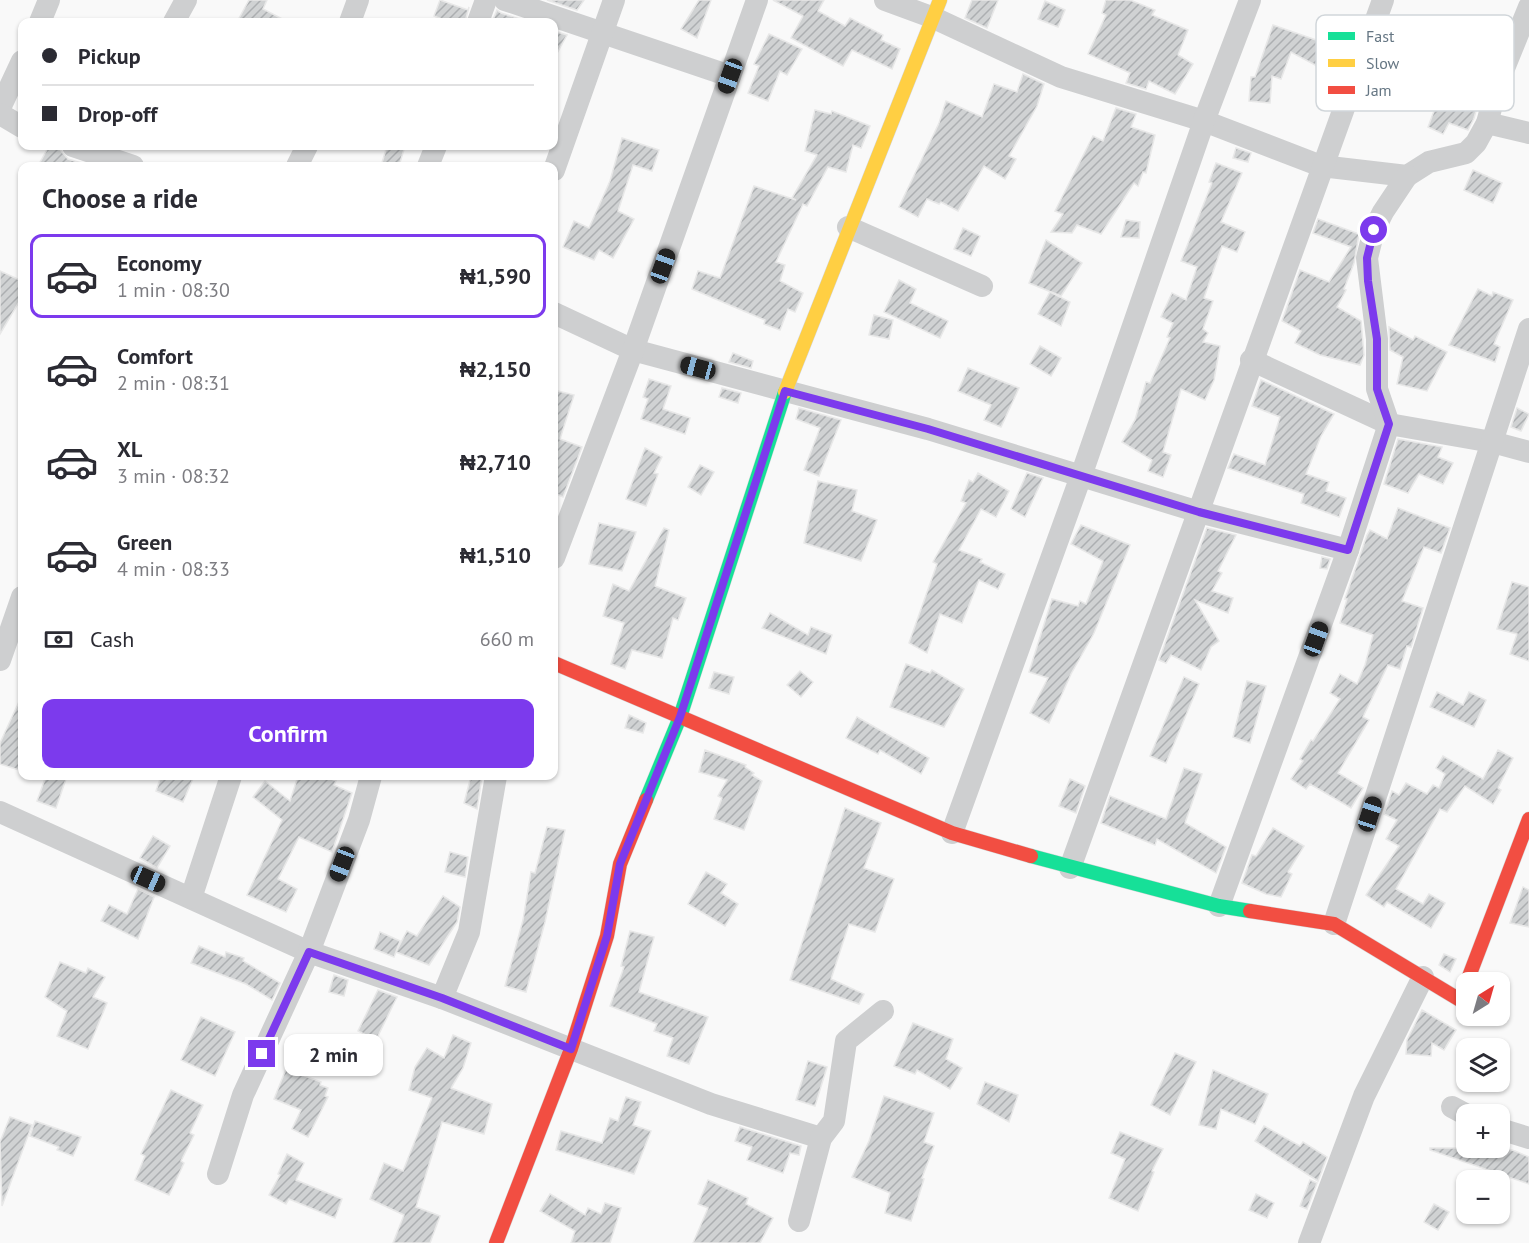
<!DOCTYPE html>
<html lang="en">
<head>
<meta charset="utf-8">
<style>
	:root { --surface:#fff; --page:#f2f2f3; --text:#2b2b33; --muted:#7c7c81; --line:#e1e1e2; --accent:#7c3aed }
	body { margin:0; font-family:"PT Sans",sans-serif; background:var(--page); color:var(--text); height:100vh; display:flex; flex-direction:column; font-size:22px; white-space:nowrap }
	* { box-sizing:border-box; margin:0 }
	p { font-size:20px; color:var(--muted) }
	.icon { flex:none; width:33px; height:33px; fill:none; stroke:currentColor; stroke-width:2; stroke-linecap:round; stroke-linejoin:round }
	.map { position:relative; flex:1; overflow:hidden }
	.panel { position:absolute; left:18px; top:162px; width:540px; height:618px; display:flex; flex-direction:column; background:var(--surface); border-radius:12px; box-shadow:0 2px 4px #0004 }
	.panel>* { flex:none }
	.hud { position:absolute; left:18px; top:18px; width:540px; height:132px; border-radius:12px; box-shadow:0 2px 4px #0004; display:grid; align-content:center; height:132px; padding:0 24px; background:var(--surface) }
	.needle { width:39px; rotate:37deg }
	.buttons { position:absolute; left:1456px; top:972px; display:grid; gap:12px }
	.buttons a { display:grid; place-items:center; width:54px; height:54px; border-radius:12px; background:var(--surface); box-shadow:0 2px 4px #0004; font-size:30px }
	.end { position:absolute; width:27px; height:27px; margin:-14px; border:8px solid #7c3aed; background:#fff; box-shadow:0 0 0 3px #fff }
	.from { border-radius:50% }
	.bubble { position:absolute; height:42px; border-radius:12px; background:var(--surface); box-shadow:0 2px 4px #0004; font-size:20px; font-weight:700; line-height:42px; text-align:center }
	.car { position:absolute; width:18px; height:36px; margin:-18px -9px; border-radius:8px; box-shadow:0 0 4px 2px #0007; background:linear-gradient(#222 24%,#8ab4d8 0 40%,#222 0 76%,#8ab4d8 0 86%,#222 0) }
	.hud b { display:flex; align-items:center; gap:21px; height:57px; font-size:22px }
	.hud b+b { border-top:2px solid var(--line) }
	.hud i { width:15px; height:15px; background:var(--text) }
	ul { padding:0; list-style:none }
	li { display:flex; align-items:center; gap:18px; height:84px; margin:0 12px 9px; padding:0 12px; border:3px solid transparent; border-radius:12px }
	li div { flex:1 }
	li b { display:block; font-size:22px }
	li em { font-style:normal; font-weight:700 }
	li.selected { border-color:var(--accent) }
	li>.icon { width:54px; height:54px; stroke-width:1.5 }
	h2 { padding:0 24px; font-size:27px; line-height:72px }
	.pay { display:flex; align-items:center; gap:15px; height:66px; padding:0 24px; font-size:22px }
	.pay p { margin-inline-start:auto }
	.action { display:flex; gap:12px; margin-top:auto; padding:12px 24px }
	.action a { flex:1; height:69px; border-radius:12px; background:var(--accent); color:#fff; font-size:24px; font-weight:700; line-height:69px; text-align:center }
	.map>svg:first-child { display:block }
	.building { fill:url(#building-hatch); stroke:#e8e8e8; stroke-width:1.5 }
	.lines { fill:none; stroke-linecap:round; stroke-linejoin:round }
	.fast-casing { stroke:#d5d6d7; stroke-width:15 }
	.slow-casing { stroke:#d5d6d7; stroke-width:15 }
	.jam-casing { stroke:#d5d6d7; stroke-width:15 }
	.street { stroke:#cecfd0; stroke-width:22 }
	.fast { stroke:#16e098; stroke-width:14 }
	.slow { stroke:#ffcf43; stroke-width:14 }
	.jam { stroke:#f24e42; stroke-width:14 }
	.route { stroke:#7c3aed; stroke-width:8 }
	.key { fill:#fff; stroke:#d1d6da; stroke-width:1.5 }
	.key-label { font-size:16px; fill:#657683 }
</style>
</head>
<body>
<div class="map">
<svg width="1529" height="1243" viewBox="0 0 1529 1243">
	<defs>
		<pattern id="building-hatch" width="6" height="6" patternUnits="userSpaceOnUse" patternTransform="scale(1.5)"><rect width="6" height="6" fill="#d0d2d3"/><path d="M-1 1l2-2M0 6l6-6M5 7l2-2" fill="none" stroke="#acafb1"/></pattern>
	</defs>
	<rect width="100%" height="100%" fill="#f9f9f9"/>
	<g class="building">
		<path d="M249,0h18l-4,9 25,13h-51z"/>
		<path d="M440,0l28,10 1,-3 -4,15h-15l-16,-6z"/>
		<path d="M547,0h37l-7,10z"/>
		<path d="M699,0h12l-14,38 -16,-9z"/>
		<path d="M773,0h51l-6,11 27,15 5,-8 33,17 -2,5 19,9 -8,20 -40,-19 -9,16 -52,-28 12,-22z"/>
		<path d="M972,0h26l-11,28 -22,-10z"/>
		<path d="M1106,0h24l25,10 -3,5 36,15 -10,25 15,9 -18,30 -26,-13 -3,8 -20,-6 4,-10 -42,-19 18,-39 -4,-2z"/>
		<path d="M1045,1l20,9 -7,17 -20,-8z"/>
		<path d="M497,10l4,3 28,9h-37z"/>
		<path d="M1273,25l46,16 22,12 -11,20 -39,-21 -10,27 -9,-3 -2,27 -21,-2 2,-24h4z"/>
		<path d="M554,31l13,4 -13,24z"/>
		<path d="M769,34l33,15 -15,26 -7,-4 -12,30 -20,-8 11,-27 -5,-2z"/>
		<path d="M1455,67l30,13 -11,38 -6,12 -19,-7 -6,11 -15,-7 9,-24 3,1z"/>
		<path d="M1023,74l21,10 -7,22 -28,50 7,3 -11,20 -21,-13 -26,45 -17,-9 -2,2 -12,-5 -9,18 -19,-10 40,-84 7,-22 36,16 12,-33 23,8z"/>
		<path d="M1116,108l20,6 -5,13 24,8 -9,38 -3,-1 -5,14 -4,-3 -33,51 -24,-9 -5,8 -21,-1 12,-18 -8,-3 38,-75 10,5z"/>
		<path d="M815,110l16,4 1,-3 38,15 -9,22 -8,-3 -7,27 -18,-5 -21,39 -4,-2 -27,58 9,3 -5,16 23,12 -8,19 -7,-3 -8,21 -16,-6 1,-4 -73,-31 6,-18 22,7 34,-92 42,14 -4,-2 25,-43 -12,-4z"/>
		<path d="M622,138l37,12 -7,21 -19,-6 -15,46 16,8 -21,39 -14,-8 -5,10 -31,-13 11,-26 15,7 21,-47z"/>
		<path d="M49,146h8l11,13 24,7h-54z"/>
		<path d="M387,146h18l-6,20h-18z"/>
		<path d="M1236,148l15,5 -3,9 -15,-4z"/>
		<path d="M1216,163l26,10 -21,49 24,10 -8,20 -15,-6 -18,52 9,3 -10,28 5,4 -5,9 17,4 -6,34 -9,20 -24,-11 -18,63 8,3 -8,22 -15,-6 4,-11 -30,-18 13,-22 11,-38 4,1 20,-45 -3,-1 6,-14 -12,-6 11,-24 14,7 11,-33 -16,-6 31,-78 -3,-1z"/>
		<path d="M1473,170l29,13 -9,20 -29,-13z"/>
		<path d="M1318,219l41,15 -5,29 -10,26 2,1 -9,17 24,14 3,34 -4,10 -40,-10 -25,-12 6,-12 -19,-10 18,-51 29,12 22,-35 -38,-14z"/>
		<path d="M1126,220l14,2 -1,16 -18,-1z"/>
		<path d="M963,228l17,8 -9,20 -17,-7z"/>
		<path d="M1046,240l36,23 -21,33 -32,-13z"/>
		<path d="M0,271l22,10 -3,21 -19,32z"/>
		<path d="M899,280l17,9 -6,14 38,18 -8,17 -56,-26z"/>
		<path d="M1478,289l14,7 1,-4 20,8 -19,44 6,3 -5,15 -46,-17z"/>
		<path d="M1050,292l20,10 -9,24 -23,-12z"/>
		<path d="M874,315l19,5 -4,19 -20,-4z"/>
		<path d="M1389,327l24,13 2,-4 32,16 -20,39 -30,-7 6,-27 -13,-7z"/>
		<path d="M1040,346l21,12 -10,18 -21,-12z"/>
		<path d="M733,353l20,8 -2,7 -22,-6z"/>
		<path d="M968,368l51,20 -18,39 -17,-7 7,-15 -33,-14z"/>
		<path d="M649,379l22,7 -8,23 27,9 -5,16 -44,-15 7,-20 -5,-2z"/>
		<path d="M1261,380l73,34 -13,22 -15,38 23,8 -3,9 20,7 -7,19 -38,-14 3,-9 -76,-26 6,-14 31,11 15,-48 -28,-11z"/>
		<path d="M722,388l19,5 -3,10 -19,-6z"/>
		<path d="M554,390l20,5 -14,44 22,8 -19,50 -9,-4z"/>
		<path d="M799,408l42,12 -22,56 -15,-6 16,-42 -24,-9z"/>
		<path d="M1517,408l12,6 -8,17 -10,-4z"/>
		<path d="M1398,439l44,8 -4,10 15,6 -10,21 -24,-10 -11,19 -24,-9z"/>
		<path d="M645,448l17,9 -8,16 4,1 -12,32 -20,-7z"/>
		<path d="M700,465l14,7 -13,23 -13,-8z"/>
		<path d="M978,473l31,18 -13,26 -15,-8 -22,41 23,9 -2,3 25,12 -7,15 -19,-9 -17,43 -22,-9 -13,39 -18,-10 28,-79 -4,-2 33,-59 -5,-2 8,-21 4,2z"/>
		<path d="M1027,473l16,5 -18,39 -14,-8z"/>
		<path d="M818,481l39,9 -5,21 25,9 -16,41 -57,-18z"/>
		<path d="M1398,508l52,20 -9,25 -17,-6 -22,54 21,7 -12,39 -4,-1 -7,23 -12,-4 -25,52 6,3 -31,53 25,15 -12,20 -41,-24 -4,5 -15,-10 12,-18 -3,-2 11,-19 2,1 27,-42 -10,-6 10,-19 17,10 8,-19 8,-30 -33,-12 7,-24h-2l22,-64 3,-5 17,9z"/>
		<path d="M599,523l37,9 -14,39 -33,-7z"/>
		<path d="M1081,525l49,20 -36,88 -23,41 -22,49 -19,-10 18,-35 -19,-6 23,-73 26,7 2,-5 6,3 17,-43 -32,-17z"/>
		<path d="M664,528l5,2 -14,56 31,12 -8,22 -5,-2 -11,40 -30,-8 -7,19 -14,-5 13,-41 -21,-7 10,-32 16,7z"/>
		<path d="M1207,528l29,7 -18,36 4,2 -10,18 21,7 -5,15 -33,-13 24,41 -8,6 -10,23 -30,-15 -5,8 -7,-3z"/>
		<path d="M1322,557l8,2 -3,10 -7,-1z"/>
		<path d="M1512,582l17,5v74l-19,-7 7,-20 -20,-5z"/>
		<path d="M770,613l38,22 3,-8 21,8 -6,19 -64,-26z"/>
		<path d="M906,664l24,9 2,-3 32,19 -20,38 -54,-20z"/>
		<path d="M800,671l13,11 -12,15 -14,-12z"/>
		<path d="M714,672l20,5 -5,17 -20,-6z"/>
		<path d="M1184,677l15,7 -33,79 -16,-7z"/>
		<path d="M1247,681l19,5 -16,57 -17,-6z"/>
		<path d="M1437,692l26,13 6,-13 17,8 -12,27 -44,-20z"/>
		<path d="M22,695v76l-22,-7v-21z"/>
		<path d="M629,715l17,8 -3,10 -18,-5z"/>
		<path d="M857,717l72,41 -8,16 -41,-24 -2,4 -32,-16z"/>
		<path d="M705,750l41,15 -1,2 9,6 -2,2 10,6 -18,49 -30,-11 8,-21 -4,-2 9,-16 -28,-8z"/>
		<path d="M1498,750l15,8 -15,30 3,2 -8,14 -28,-18 -18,26 -7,-3 -44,80 27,15 6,-10 16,9 -14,25 -44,-26 -3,5 -18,-12 33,-49 -13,-7 11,-19 -13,-6 8,-23 7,4 7,-12 21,11 6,-9 6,3 6,-14 -9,-6 7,-12 40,23z"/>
		<path d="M1184,768l18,6 -17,49 41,24 -10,26 -59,-34 -2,6 -54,-22 9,-27 56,23z"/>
		<path d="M46,776h21l-11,32 -19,-7z"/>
		<path d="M161,776h33l-11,26 -27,-11z"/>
		<path d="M298,776h26l12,5 -2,4 18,8 -20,59 -33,-15 -21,42 19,10 -11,23 -39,-17 35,-75 -29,-23 12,-16 25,20z"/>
		<path d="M471,776h11l-5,33 -13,-6z"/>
		<path d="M1070,779l15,7 -9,27 -17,-7z"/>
		<path d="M845,808l36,15 -17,45 30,11 -19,53 -26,-8 -18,55 33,15 -5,10 -69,-24z"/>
		<path d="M547,827l18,3 -20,92 -19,70 -21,-6 18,-66 8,-48 4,1z"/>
		<path d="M1273,828l31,18 -16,26 4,2 -11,23 -15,-3 -24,-11 10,-28 4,1z"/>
		<path d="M153,836l17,10 -13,22 -17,-10z"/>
		<path d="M450,852l18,5 -3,20 -20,-5z"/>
		<path d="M706,872l21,12 -6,9 17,11 -13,22 -37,-22z"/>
		<path d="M1523,887l6,3v37l-19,-4z"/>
		<path d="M138,889l16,8 -16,42 -37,-18 8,-16 18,9z"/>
		<path d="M443,896l17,11 -3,15 -28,43 -33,-13 11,-21 10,5z"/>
		<path d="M630,931l24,6 -15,55 69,25 -19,47 -22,-8 6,-18 -19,-7 3,-7 -47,-18 14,-39 -3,-1z"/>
		<path d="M380,932l20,9 -6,16 -20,-8z"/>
		<path d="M199,946l26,11 1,-5 18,6 -1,3 37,22 -8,17 -26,-16 -55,-21z"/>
		<path d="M1444,954l12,5 -6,13 -11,-7z"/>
		<path d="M60,962l26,11 2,-5 17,9 -12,20 14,6 -19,46 -31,-13 10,-25 -22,-14z"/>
		<path d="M334,975l14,5 -4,16 -15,-4z"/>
		<path d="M378,990l19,7 -21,43 -18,-9z"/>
		<path d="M1422,1010l34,20 -12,20 -12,-7 -1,13 -25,-2 1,-14z"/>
		<path d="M201,1017l34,15 -20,44 -34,-16z"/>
		<path d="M913,1023l40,16 -7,20 16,9 -12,21 -33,-19 -2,4 -21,-8z"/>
		<path d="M453,1035l18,8 -8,25 -12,20 41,16 -8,30 -42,-12 -26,85 24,9 -10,27h-37l11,-28 -34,-16 14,-36 19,8 29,-73 -23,-8 6,-23 12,-19 17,10z"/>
		<path d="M1175,1053l21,9 -26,53 -19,-10z"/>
		<path d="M808,1061l19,6 -12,39 -19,-6z"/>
		<path d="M286,1069l35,13 -1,3 8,3 -3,8 3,1 -20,40 -16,-8 9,-19 -27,-11z"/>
		<path d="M1213,1070l55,24 -13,30 -34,-15 -5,20 -17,-4z"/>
		<path d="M985,1082l33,13 -9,27 -32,-18z"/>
		<path d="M171,1090l32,15 -13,28 4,2 -13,26 3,2 -15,32 -34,-15 10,-24 -4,-2z"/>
		<path d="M884,1096l50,17 -10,29 10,4 -12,32 2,1 -13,42 -26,-8 5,-20 -38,-16 17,-36z"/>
		<path d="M626,1097l15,5 -8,23 18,6 -17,43 -78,-24 5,-19 41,12 8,-25 8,3z"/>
		<path d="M10,1117l22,8 -30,81 -2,-64z"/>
		<path d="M35,1121l46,16 -8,19 -16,-6 2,-3 -29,-11z"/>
		<path d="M1264,1126l36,20 3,-4 24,15 -9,24 -63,-40z"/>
		<path d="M740,1127l61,19 -2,9 -9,-2 -7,20 -36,-13 5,-13 -17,-6z"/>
		<path d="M1120,1132l43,17 -11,22 2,1 -16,39 -29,-13 16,-39 -14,-6z"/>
		<path d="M1430,1148h75l10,3 14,6v27l-99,-34z"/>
		<path d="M287,1154l17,9 -8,17 46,19 -7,19 -46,-19 -3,5 -17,-9 11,-20 -2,-1z"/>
		<path d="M708,1180l40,18 -2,6 27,14 -13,25h-67l15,-35 -10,-4z"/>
		<path d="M1310,1180l7,3 -10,26 -7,-3z"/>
		<path d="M550,1194l35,21 3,-7 13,6 4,-11 16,5 -11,35h-39l4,-12 -35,-20z"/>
		<path d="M1256,1194l18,9 -7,15 -18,-8z"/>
		<path d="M1434,1204l15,8 -11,18 -14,-8z"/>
	</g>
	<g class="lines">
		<g class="fast-casing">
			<g id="fast">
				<path d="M646,800l34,-83 105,-325"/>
				<path d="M1031,856l188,50 31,5"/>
			</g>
		</g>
		<g class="slow-casing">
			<path id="slow" d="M785,392l155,-392"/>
		</g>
		<g class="jam-casing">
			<g id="jam">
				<path d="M554,663l398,170 79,23"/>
				<path d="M1250,911l84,13 126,76 69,-181"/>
				<path d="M496,1243l75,-194 36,-113 13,-72 26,-64"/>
			</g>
		</g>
		<g class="street">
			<path d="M505,0l225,76"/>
			<path d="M885,0l49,18 127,59 143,44 117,45 86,10 22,-14 37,-9 10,-10 11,-20 11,-40 31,-76"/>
			<path d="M40,22l9,-22"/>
			<path d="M174,22l12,-22"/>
			<path d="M350,22l8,-22"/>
			<path d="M478,22l8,-22"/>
			<path d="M0,108l22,-47"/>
			<path d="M0,114l22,13"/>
			<path d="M1487,123l42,10"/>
			<path d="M73,146l60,20"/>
			<path d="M297,166l10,-20"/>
			<path d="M428,166l8,-20"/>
			<path d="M554,170l60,-170"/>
			<path d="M848,227l134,59"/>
			<path d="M554,313l79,37 295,79 271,83 149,38"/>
			<path d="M1251,360l138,64 103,18 37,10"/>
			<path d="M554,558l79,-208 124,-350"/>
			<path d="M0,660l22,-63"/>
			<path d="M0,812l309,140 133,46 269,106 110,34"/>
			<path d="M952,833l129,-357 123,-355 46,-121"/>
			<path d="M1070,868l313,-868"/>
			<path d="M191,898l40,-122"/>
			<path d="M1219,906l129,-356 41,-126 -12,-35v-50l-10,-81 7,-28 9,-18 24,-36"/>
			<path d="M1334,924l195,-595"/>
			<path d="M442,998l27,-66 27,-156"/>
			<path d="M1452,1107l15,8"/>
			<path d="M1500,1129l29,9"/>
			<path d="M218,1174l25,-79 66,-143 50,-132 12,-44"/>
			<path d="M799,1221l22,-83 13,-17 12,-80 37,-30"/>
			<path d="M1309,1243l55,-147 59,-119"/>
		</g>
		<use href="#fast" class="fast"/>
		<use href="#slow" class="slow"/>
		<use href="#jam" class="jam"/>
	</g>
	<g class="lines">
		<path class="route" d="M262,1054l47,-102 133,46 129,51 36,-113 13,-72 60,-147 105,-326 143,38 271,83 149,38 41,-126 -12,-35v-50l-9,-58 -1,-23 7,-28"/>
	</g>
	<rect x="1316" y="15" width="198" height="96" rx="9" class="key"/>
	<rect x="1328" y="32" width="27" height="8" fill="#16e098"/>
	<rect x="1328" y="59" width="27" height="8" fill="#ffcf43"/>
	<rect x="1328" y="86" width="27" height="8" fill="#f24e42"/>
	<g class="key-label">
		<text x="1366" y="42">Fast</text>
		<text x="1366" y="69">Slow</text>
		<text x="1366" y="96">Jam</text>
	</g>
</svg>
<div class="buttons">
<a><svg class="needle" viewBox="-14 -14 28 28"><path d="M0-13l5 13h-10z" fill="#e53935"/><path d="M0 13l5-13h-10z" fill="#7c7c81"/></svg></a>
<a><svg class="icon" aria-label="layers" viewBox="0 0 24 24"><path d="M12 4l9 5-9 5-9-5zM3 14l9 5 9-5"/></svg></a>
<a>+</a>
<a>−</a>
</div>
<i class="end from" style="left:1374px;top:230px"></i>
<i class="end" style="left:262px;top:1054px"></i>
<div class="bubble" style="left:284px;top:1034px;width:99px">2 min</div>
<i class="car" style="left:730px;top:76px;rotate:200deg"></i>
<i class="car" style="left:663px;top:266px;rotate:20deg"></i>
<i class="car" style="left:698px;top:368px;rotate:285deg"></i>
<i class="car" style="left:1316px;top:639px;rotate:20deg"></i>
<i class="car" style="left:1370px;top:814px;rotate:18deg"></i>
<i class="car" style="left:342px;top:864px;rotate:201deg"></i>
<i class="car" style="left:148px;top:879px;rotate:114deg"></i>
<div class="hud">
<b><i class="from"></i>Pickup</b>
<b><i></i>Drop-off</b>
</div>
<section class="panel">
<h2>Choose a ride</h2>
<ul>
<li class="selected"><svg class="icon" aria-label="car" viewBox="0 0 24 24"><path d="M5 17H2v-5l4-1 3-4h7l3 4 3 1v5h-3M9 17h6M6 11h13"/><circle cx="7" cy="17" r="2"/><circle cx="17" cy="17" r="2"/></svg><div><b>Economy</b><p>1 min · 08:30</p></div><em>₦1,590</em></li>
<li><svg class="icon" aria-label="car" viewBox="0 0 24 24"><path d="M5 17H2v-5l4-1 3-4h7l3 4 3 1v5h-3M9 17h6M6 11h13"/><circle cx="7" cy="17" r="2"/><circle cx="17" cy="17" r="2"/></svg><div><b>Comfort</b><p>2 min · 08:31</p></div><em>₦2,150</em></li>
<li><svg class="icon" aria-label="car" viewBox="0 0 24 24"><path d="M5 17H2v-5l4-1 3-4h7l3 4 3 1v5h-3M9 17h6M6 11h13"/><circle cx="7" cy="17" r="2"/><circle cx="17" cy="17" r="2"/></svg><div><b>XL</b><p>3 min · 08:32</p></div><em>₦2,710</em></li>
<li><svg class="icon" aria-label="car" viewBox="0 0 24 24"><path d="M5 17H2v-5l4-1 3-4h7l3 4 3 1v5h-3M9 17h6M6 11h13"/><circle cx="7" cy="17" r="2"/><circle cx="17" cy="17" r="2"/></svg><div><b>Green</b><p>4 min · 08:33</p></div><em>₦1,510</em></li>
</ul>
<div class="pay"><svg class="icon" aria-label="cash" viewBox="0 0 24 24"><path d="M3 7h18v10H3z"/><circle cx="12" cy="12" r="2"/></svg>Cash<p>660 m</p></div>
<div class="action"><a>Confirm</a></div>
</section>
</div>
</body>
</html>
